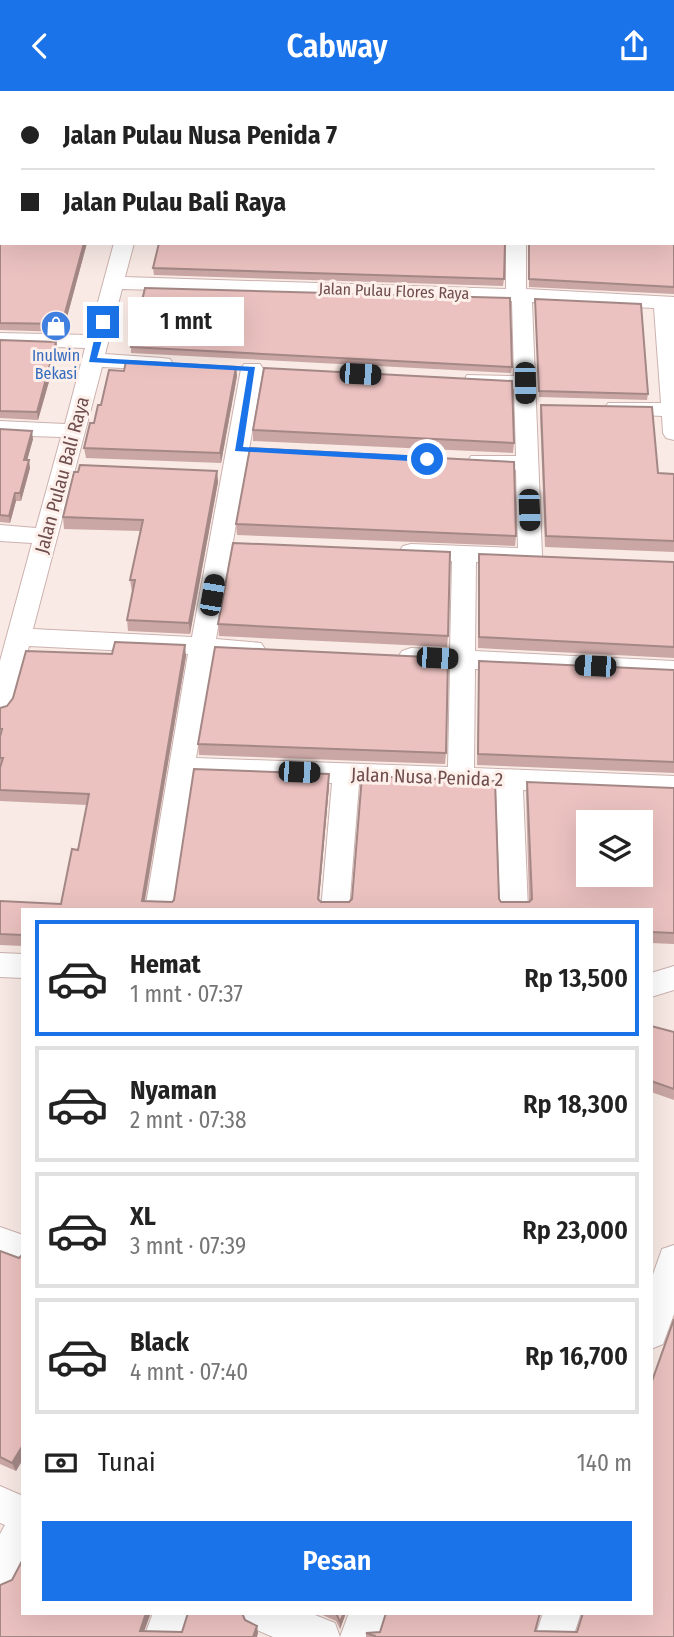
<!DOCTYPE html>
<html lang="id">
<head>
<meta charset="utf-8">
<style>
	:root { --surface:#fff; --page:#f2f2f2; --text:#222; --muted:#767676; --line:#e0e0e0; --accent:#1a73e8 }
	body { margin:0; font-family:"Fira Sans Condensed",sans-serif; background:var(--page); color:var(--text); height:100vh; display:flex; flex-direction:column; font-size:26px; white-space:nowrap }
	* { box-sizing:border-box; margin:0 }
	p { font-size:23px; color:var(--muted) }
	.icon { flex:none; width:38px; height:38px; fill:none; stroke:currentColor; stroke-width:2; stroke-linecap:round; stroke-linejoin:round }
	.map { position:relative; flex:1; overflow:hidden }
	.details { position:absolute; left:21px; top:817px; width:632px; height:707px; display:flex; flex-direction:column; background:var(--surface); border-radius:0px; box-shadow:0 7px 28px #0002 }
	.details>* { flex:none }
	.banner { position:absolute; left:0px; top:0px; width:676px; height:154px; box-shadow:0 7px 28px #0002; display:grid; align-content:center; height:154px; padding:0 21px; background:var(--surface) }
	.controls { position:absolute; left:576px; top:719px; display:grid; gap:14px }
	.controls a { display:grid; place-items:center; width:77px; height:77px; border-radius:0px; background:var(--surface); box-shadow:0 7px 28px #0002; font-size:35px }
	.end { position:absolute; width:32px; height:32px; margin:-16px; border:9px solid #1a73e8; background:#fff; box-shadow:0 0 0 4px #fff }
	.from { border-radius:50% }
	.bubble { position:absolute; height:49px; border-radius:0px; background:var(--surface); box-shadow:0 7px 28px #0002; font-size:23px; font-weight:600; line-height:49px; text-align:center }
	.car { position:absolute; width:21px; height:42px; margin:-21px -10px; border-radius:9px; box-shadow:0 0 5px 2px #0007; background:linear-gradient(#222 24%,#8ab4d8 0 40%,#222 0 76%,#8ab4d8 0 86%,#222 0) }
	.banner b { display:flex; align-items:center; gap:24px; height:66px; font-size:26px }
	.banner b+b { border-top:2px solid var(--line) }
	.banner i { width:18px; height:18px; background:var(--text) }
	ul { padding:12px 0 0; list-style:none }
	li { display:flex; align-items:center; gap:21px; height:116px; margin:0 14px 10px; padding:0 7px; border:4px solid var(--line); border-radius:0px }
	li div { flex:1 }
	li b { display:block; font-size:26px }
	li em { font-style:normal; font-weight:600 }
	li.selected { border-color:var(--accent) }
	li>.icon { width:63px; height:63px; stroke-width:1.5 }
	.pay { display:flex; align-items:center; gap:18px; height:77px; padding:0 21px; font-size:26px }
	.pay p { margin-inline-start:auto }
	.action { display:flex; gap:14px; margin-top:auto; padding:14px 21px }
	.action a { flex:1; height:80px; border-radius:0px; background:var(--accent); color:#fff; font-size:28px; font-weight:600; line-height:80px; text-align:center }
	header { display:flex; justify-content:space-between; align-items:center; height:91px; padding:0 21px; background:var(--accent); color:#fff; font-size:32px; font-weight:600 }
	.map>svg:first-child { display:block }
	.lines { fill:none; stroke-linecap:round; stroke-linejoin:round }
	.street-casing { stroke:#ccb2af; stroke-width:2 }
	.street { fill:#fff; fill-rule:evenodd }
	.wall { fill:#caa7a5 }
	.shaded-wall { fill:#a48886 }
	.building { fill:#ebc2c0; stroke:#a48886; stroke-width:2; fill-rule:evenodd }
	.route { fill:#1a73e8 }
	.labels { text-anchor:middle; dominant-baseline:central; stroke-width:6; stroke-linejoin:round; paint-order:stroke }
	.far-street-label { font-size:16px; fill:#6f4e4d; stroke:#fdefea }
	.far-shop-label { font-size:16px; fill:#366cbe; stroke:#fdefea }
	.street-label { font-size:19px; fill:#6f4e4d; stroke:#fdefea }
</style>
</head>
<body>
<header><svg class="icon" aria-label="back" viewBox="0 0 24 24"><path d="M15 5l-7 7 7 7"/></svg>Cabway<svg class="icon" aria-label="share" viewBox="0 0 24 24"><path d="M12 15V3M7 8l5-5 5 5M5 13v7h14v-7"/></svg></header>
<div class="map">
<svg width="674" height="1546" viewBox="0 0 674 1546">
	<rect width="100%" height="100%" fill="#f9eae5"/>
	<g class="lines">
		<g class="street-casing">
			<g id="street">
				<rect x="0" y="52" width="2" height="12"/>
				<path d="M114,152h20l-9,34 381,12v-46h20v46l148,8v143l-8,-2 -3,-5 -1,-17 -54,-3 -3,-5 3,-5h53l-7,-95 -122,-6 10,254 -4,6 -8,2 -54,-2 -1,89 199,10v18l-199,-10 -1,99 200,8v20l-151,-6 5,120h-28l-4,-121 -137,-5 -10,126h-28l11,-127 -139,-6 -20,133h-28l43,-256 -159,-8 -16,62 -4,7 -9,2v-56l32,-118 -32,-2v-16l36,3 25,-91 -61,-2v-14l65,3 20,-76 -85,-3v-12l89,2zM122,198l390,12 2,75 -47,-1 -3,5 3,5 47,4 2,67h-45l-3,5 3,5 45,4 2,78 -107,-4 -8,2 -4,6 4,6 49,3 -2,89 -39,-2 -9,3 -4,6 4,6 48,5 -2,99 -252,-9 17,-102 39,2 9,-3 4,-6 -4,-6 -45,-4 47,-270 -3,-5h-16l-3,5 -49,268 -159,-8 69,-262 60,3 8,-1 3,-5 -3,-5 -8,-1 -57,-4z"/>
				<path d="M0,862l23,1v24l-23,-1z"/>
				<path d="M674,875v24l-23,7v-24z"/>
				<path d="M0,1136l23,8v30l-23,-8z"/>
				<path d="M674,1154v69l-11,30 -12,5v-69l11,-31z"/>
				<path d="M0,1395l23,10v71l-10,19 -13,6v-58l5,-9 -5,-2z"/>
				<path d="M153,1522h38l-9,24h-38z"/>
				<path d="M242,1522h68l25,10 5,14 9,-24h38l-9,24h-105l-25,-11z"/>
				<path d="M543,1522h38l-8,24h-38z"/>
			</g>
		</g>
		<use href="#street" class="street"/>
	</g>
	<g class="wall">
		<path d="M674,0v203l-145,-7v-44h145z"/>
		<path d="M0,130l87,22 -24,89 -63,-2z"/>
		<path d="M153,177l351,11 -1,7 -349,-11z"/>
		<path d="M535,208l113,95 -1,6 -108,-3z"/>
		<path d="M0,249l56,2 2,8 -20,70 -38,-2z"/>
		<path d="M131,256l381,20 -1,6 -380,-20z"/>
		<path d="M236,276l1,9 -16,87 -135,-5 -2,-10 17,-43 23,-34z"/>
		<path d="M541,314l117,68 16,1v78l-129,-5 -5,-131z"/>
		<path d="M0,338l33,10 -6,21 3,8 -9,33h-5l-6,22 -10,-1z"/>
		<path d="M253,339l261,13 -1,10 -260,-12z"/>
		<path d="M217,380l1,11 -28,152 -62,-3 -1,-11 5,-28 -2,-12 10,-49 -76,-2 -1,-12z"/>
		<path d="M236,433l280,12 -1,10 -278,-11z"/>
		<path d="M479,463l195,8v96l-196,-10z"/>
		<path d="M218,533l230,12 -1,11 -228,-11z"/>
		<path d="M112,563l74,2 -41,245 27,1 157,-116 -10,114 2,2 178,-3 2,3h28l-3,-109 1,-11 147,6v156l-23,-1v-33h-628v36l-23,-1v-44l61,3 17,-54 9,-45 -87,-4v-93l7,-2z"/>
		<path d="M479,570l195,9v103l-197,-8z"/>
		<path d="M198,653l248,9 -1,11 -246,-9z"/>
		<path d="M651,935l23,6v68l-23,-8z"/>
		<path d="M0,1160l19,7 4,-4v205l-7,12 -16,-7z"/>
		<path d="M318,1522h28l-6,16 -4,-8z"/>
		<path d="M535,1540l42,1 97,5h-308v-4z"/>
	</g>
	<g class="shaded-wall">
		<path d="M84,152h3l-24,89 -1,-8z"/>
		<path d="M56,251l2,8 -20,70 -1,-8z"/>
		<path d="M236,276l1,9 -16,87 -1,-10z"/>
		<path d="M32,340l1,8 -8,29 -1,-8z"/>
		<path d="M29,369l1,8 -9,33 -1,-8z"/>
		<path d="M217,380l1,11 -28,152 -1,-11z"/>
		<path d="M15,402l1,8 -6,22 -1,-7z"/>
		<path d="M185,554l1,11 -43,254 -1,-9z"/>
		<path d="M329,683v12l-11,124v-11z"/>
		<path d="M23,1354v14l-7,12 -4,-8z"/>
		<path d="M146,1522h5l-9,24 -2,-6z"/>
		<path d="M344,1522h2l-6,16v-7z"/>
		<path d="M257,1535l1,7 -1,4h-4z"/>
	</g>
	<g class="building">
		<path d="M0,0h450v2h-448v41l-2,1z"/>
		<path d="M505,0h169v196l-145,-8v-36h145v-150h-171z"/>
		<path d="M2,58v56l-2,1v-56z"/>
		<path d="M2,129v23h82l-22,81 -62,-1v-102z"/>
		<path d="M159,152h346l-1,36 -351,-11z"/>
		<path d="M145,197l365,10 2,69 -381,-20z"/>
		<path d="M535,208l106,5 7,90 -109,-3z"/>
		<path d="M0,249l56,2 -19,70 -37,-1z"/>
		<path d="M126,270l110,6 -16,86 -136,-5 6,-25h4l4,-18h3l8,-35 15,1z"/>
		<path d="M264,277l248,13 2,62 -261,-13z"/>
		<path d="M541,314l111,2 6,66 16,1v67l-128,-5z"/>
		<path d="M0,338l32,2 -8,29h5l-9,33h-5l-6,23 -9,-1z"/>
		<path d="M250,357l264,14 2,74 -280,-12z"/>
		<path d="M80,374l137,6 -28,152 -62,-3 8,-40h-5l13,-60 -80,-3 11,-45h4z"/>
		<path d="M233,452l217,9 -2,84 -230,-12z"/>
		<path d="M479,463l195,8v85l-195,-10z"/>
		<path d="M115,551l70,3 -43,256 30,1 2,-2 20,-131 135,5 -11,125 3,3h28l3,-3 10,-123 133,5 4,118 2,3h28l3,-3 -5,-117 147,6v145l-23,-1v-22h-628v25l-23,-1v-33l61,3 11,-55 6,1 11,-56 -89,-4v-22l3,-10h-3v-21l2,-8h-2v-21l7,-2 6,-8 13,-47 86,3zM588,732h52v52h-52z"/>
		<path d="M215,556l233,11 -2,95 -248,-9z"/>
		<path d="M479,570l195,9v92l-196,-8z"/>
		<path d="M651,935l23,6v57l-23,-8z"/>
		<path d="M0,1160l19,7 4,-4v191l-11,18 -12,-6z"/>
		<path d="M674,1228v318h-299v-1l-9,-3 14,-1 6,-19h154l-5,18 42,1 6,-19h68v-229z"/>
		<path d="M23,1435v87h123l-6,18 42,1 6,-19h54l3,7 12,6 -4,11h-253v-52l12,-5 10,-19z"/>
		<path d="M336,1522h8l-4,9z"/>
	</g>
	<path class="route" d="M103,229l4,2 -10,36 158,9 -12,80 184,9 5,3 -5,3 -192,-11 13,-80 -159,-9 9,-40z"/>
	<defs>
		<g id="shop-disc" transform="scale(1.575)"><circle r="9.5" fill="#3f7fe0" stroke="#fdefea"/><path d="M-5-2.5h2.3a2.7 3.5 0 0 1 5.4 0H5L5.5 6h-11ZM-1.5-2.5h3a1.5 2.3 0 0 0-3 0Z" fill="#fff"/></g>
	</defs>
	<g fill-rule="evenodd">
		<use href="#shop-disc" x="56" y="235"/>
	</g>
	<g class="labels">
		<g class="far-street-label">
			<text transform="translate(394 200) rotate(2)">Jalan Pulau Flores Raya</text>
		</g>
		<g class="far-shop-label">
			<text x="56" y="264">Inulwin<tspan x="56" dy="18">Bekasi</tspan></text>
		</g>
		<g class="street-label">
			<text transform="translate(62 384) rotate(-75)">Jalan Pulau Bali Raya</text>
			<text transform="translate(427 686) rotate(2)">Jalan Nusa Penida 2</text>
		</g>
	</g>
</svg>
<div class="controls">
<a><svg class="icon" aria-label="layers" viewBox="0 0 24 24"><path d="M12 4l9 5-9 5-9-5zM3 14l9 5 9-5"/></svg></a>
</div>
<i class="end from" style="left:427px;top:368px"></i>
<i class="end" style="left:103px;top:231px"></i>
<div class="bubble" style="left:128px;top:206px;width:116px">1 mnt</div>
<i class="car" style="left:360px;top:283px;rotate:93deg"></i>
<i class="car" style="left:525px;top:292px;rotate:179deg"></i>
<i class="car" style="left:529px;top:419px;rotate:178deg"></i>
<i class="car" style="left:212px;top:504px;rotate:10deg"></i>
<i class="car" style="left:437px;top:567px;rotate:93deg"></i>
<i class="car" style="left:595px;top:575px;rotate:273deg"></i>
<i class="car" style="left:299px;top:681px;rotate:92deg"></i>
<div class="banner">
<b><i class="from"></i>Jalan Pulau Nusa Penida 7</b>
<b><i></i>Jalan Pulau Bali Raya</b>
</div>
<section class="details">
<ul>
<li class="selected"><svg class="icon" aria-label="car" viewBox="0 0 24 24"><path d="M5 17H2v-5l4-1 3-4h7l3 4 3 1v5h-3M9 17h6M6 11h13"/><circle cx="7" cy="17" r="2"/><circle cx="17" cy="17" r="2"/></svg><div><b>Hemat</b><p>1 mnt · 07:37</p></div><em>Rp 13,500</em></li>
<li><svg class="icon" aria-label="car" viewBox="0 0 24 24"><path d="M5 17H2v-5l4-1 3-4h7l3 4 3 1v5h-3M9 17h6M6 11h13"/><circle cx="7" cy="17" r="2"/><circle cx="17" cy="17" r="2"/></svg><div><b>Nyaman</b><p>2 mnt · 07:38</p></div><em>Rp 18,300</em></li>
<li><svg class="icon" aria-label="car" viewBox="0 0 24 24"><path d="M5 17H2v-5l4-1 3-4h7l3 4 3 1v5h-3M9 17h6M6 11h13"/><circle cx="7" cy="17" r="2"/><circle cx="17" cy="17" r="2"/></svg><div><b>XL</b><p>3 mnt · 07:39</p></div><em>Rp 23,000</em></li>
<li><svg class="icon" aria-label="car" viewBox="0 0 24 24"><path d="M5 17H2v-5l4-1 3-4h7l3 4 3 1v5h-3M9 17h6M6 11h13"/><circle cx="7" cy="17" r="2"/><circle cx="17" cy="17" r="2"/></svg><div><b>Black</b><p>4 mnt · 07:40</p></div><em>Rp 16,700</em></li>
</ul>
<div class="pay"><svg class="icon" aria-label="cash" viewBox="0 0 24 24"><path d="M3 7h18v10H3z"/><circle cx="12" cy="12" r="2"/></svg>Tunai<p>140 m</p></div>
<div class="action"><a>Pesan</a></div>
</section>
</div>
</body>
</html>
